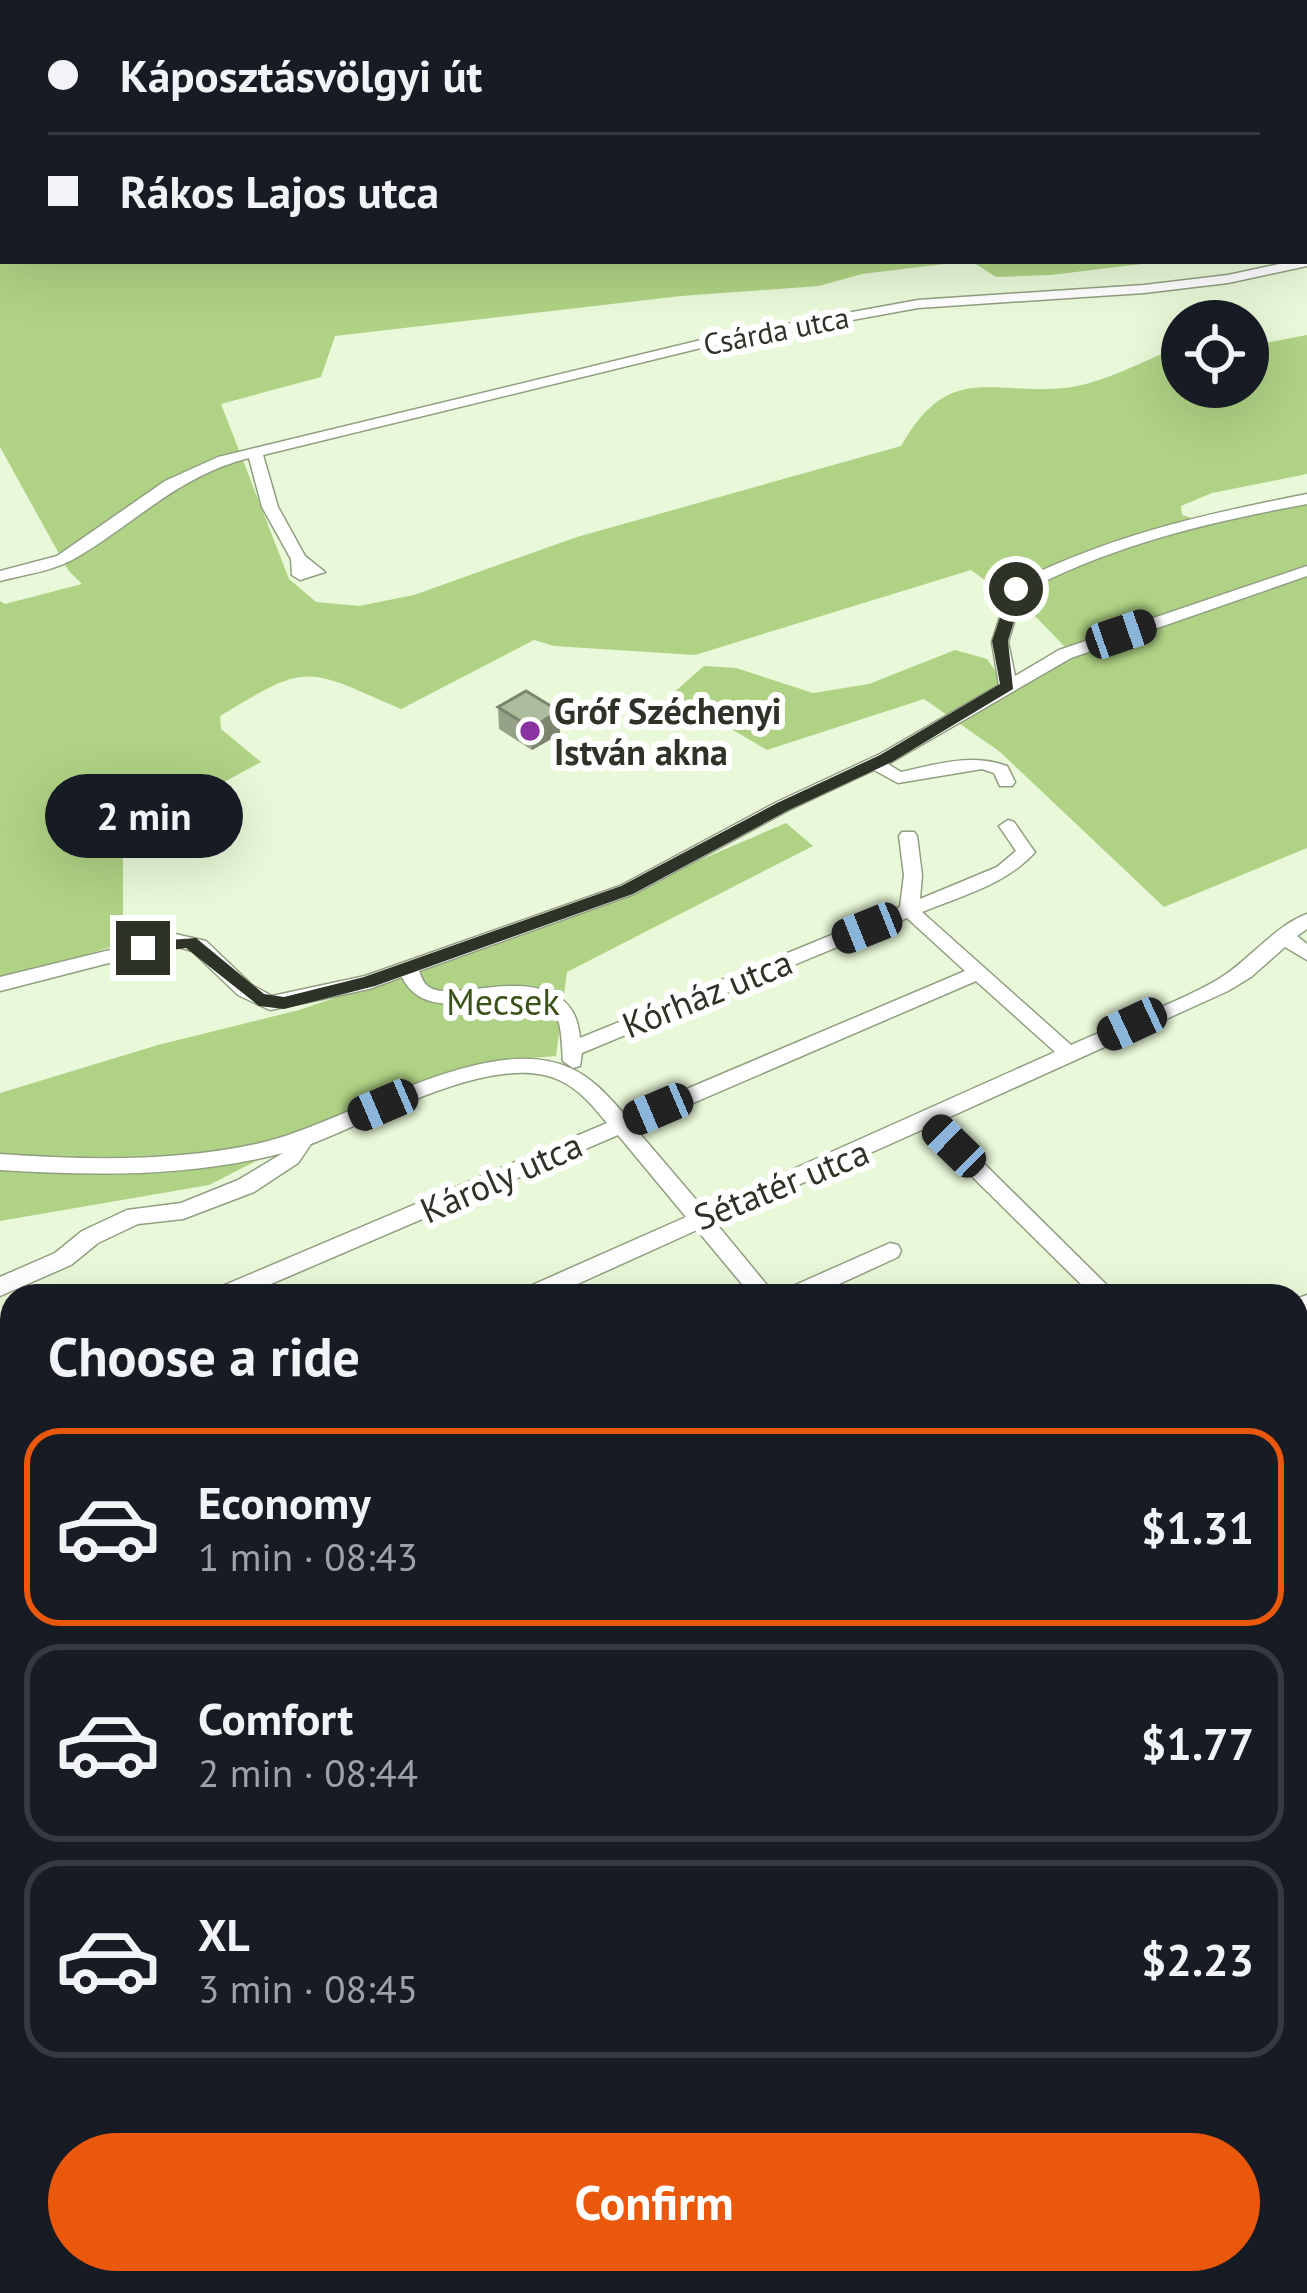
<!DOCTYPE html>
<html lang="en">
<head>
<meta charset="utf-8">
<style>
	:root { --surface:#171b24; --page:#20242c; --text:#f1f3f6; --muted:#9ea1a6; --line:#363941; --accent:#ea580c }
	body { margin:0; font-family:"PT Sans",sans-serif; background:var(--page); color:var(--text); height:100vh; display:flex; flex-direction:column; font-size:45px; white-space:nowrap }
	* { box-sizing:border-box; margin:0 }
	p { font-size:39px; color:var(--muted) }
	.icon { flex:none; width:66px; height:66px; fill:none; stroke:currentColor; stroke-width:2; stroke-linecap:round; stroke-linejoin:round }
	.map { position:relative; flex:1; overflow:hidden }
	.side { position:absolute; left:0px; top:1284px; width:1308px; height:1011px; display:flex; flex-direction:column; background:var(--surface); border-radius:36px 36px 0 0; box-shadow:0 12px 48px #0002 }
	.side>* { flex:none }
	.guide { position:absolute; left:0px; top:0px; width:1308px; height:264px; box-shadow:0 12px 48px #0002; display:grid; align-content:center; height:264px; padding:0 48px; background:var(--surface) }
	.fabs { position:absolute; left:1161px; top:300px; display:grid; gap:24px }
	.fabs a { display:grid; place-items:center; width:108px; height:108px; border-radius:50%; background:var(--surface); box-shadow:0 12px 48px #0002; font-size:60px }
	.end { position:absolute; width:54px; height:54px; margin:-27px; border:15px solid #2d3327; background:#fff; box-shadow:0 0 0 6px #fff }
	.from { border-radius:50% }
	.bubble { position:absolute; height:84px; border-radius:42px; background:var(--surface); box-shadow:0 12px 48px #0002; font-size:39px; font-weight:700; line-height:84px; text-align:center }
	.car { position:absolute; width:36px; height:72px; margin:-36px -18px; border-radius:15px; box-shadow:0 0 9px 3px #0007; background:linear-gradient(#222 24%,#8ab4d8 0 40%,#222 0 76%,#8ab4d8 0 86%,#222 0) }
	.guide b { display:flex; align-items:center; gap:42px; height:114px; font-size:45px }
	.guide b+b { border-top:3px solid var(--line) }
	.guide i { width:30px; height:30px; background:var(--text) }
	ul { padding:0; list-style:none }
	li { display:flex; align-items:center; gap:36px; height:198px; margin:0 24px 18px; padding:0 24px; border:6px solid var(--line); border-radius:36px }
	li div { flex:1 }
	li b { display:block; font-size:45px }
	li em { font-style:normal; font-weight:700 }
	li.selected { border-color:var(--accent) }
	li>.icon { width:108px; height:108px; stroke-width:1.5 }
	h2 { padding:0 48px; font-size:54px; line-height:144px }
	.action { display:flex; gap:24px; margin-top:auto; padding:24px 48px }
	.action a { flex:1; height:138px; border-radius:72px; background:var(--accent); color:#fff; font-size:48px; font-weight:700; line-height:138px; text-align:center }
	.map>svg:first-child { display:block }
	.green { fill:#afd284 }
	.lines { fill:none; stroke-linecap:round; stroke-linejoin:round }
	.minor-casing { stroke:#919f81; stroke-width:3 }
	.major-casing { stroke:#fff; stroke-width:3 }
	.minor { fill:#fff; fill-rule:evenodd }
	.major { fill:#f4dafc; fill-rule:evenodd }
	.wall { fill:#96a288 }
	.shaded-wall { fill:#7a846f }
	.building { fill:#aebc9e; stroke:#7a846f; stroke-width:3 }
	.route { fill:#2d3327 }
	.poi-dot { fill:#8933a0; stroke:#fff; stroke-width:4.5 }
	.labels { text-anchor:middle; dominant-baseline:central; stroke-width:12; stroke-linejoin:round; paint-order:stroke }
	.far-street-label { font-size:30px; fill:#2d3327; stroke:#fff }
	.poi-label { font-size:36px; font-weight:bold; fill:#2d3327; stroke:#fff; text-anchor:start }
	.street-label { font-size:36px; fill:#2d3327; stroke:#fff }
	.park-label { font-size:36px; fill:#3a5117; stroke:#fff }
</style>
</head>
<body>
<div class="map">
<svg width="1307" height="2293" viewBox="0 0 1307 2293">
	<rect width="100%" height="100%" fill="#e9f8d8"/>
	<g class="green">
		<path d="M0,164l3,97h966l-107,13 -43,12 -138,10 -346,40 -14,41 -100,27 68,175 27,23 43,4 55,-11 163,-58 324,-91c48,-84 87,-51 164,-58 38,-4 81,-29 117,-42v41h66v-41l59,-11v139l-95,19 -31,13 1,9 19,6 106,-19v346l-143,59 -165,-156 -75,-52 -157,51 -95,-56 32,-28 32,2 77,25 56,-9 86,-34 32,9 16,23 64,-33 -30,-31 -66,-48 -276,85 -141,-9 -20,-6 -133,69c-95,-41 -91,-48 -181,7l1,13 40,33 -138,75v81l11,22 -134,41v-380l5,3 77,-20 -14,-14 -68,-123z"/>
		<path d="M971,261h195l-115,14 -55,2z"/>
		<path d="M786,823l27,23 -246,126 -11,84 -64,5 -148,55 -135,69 -209,36v-128l158,-48 141,-35 245,-83z"/>
		<path d="M0,1317l12,14v465l-12,4z"/>
		<path d="M1307,1347v229h-11v-224z"/>
	</g>
	<g class="lines">
		<g class="minor-casing">
			<g id="minor">
				<path d="M924,0h12l2,3h-12z"/>
				<path d="M1123,0h13l2,3h-13z"/>
				<rect x="1305" y="21" width="2" height="6"/>
				<rect x="0" y="28" width="3" height="6"/>
				<rect x="1305" y="176" width="2" height="8"/>
				<path d="M1307,258v8l-79,17 -84,10 -226,15 -213,39 -442,108 15,52 27,49 20,16 -25,8 -8,-5 -1,-16 -29,-52 -13,-49c-72,18 -115,67 -177,102 -20,11 -49,15 -72,21v-10l57,-15 108,-75 53,-24 37,-9 450,-109 213,-39 226,-15 84,-10z"/>
				<path d="M1307,494v10c-99,18 -194,41 -284,88l-15,50 7,34 44,-26 248,-84v10l-236,82 -183,106 13,8c37,-8 70,-19 106,-6l8,16 -3,4h-12l-6,-13 -12,-4 -84,14 -24,-13 -85,40 -155,84 -215,77c3,7 4,12 10,16 20,14 83,-13 122,6 20,9 27,24 29,45l320,-131 4,-32 -5,-39 3,-4h12l3,4 5,39 -2,24 77,-32 19,-16 -17,-25 9,-6 6,2 18,26 3,4c-28,32 -74,44 -113,60l149,133c48,-22 100,-39 146,-65 32,-19 57,-54 90,-66v15l-10,7 10,8v16l-22,-13 -34,30 -23,14 -287,130 177,175h-25l-169,-167 -209,93 61,74h-24l-55,-66 -146,66h-33l3,-6 165,-73 -68,-82 -375,161h-33l3,-6 394,-167c-14,-17 -28,-34 -48,-43 -64,-30 -186,41 -248,64l-13,19 -44,29 -71,27 -45,5 -40,19 -27,22 -71,31v-19l55,-24 27,-22 45,-21 54,-7 57,-23 45,-27c-94,24 -187,23 -283,17v-16c86,6 171,8 256,-10 87,-18 229,-115 314,-76 23,10 38,28 55,47l340,-144 -58,-53 -325,135 -2,13 -7,2 -10,-7c-1,-12 -1,-26 -4,-38 -21,-62 -126,18 -157,-46l-33,12 -99,21 -32,-15 -46,-44 -17,-5 -175,45v-14l175,-43 31,7 46,44 20,11 93,-20 255,-90 157,-84 103,-48 119,-69 -7,-43 18,-56c94,-49 194,-72 297,-92zM976,981l79,71 -351,157 -69,-81z"/>
				<path d="M890,1243l8,2 3,6 -3,6 -85,39h-32l3,-6z"/>
				<path d="M1307,1295v20l-11,4v-20z"/>
				<path d="M12,1785v26l-12,3v-26z"/>
			</g>
		</g>
		<g class="major-casing">
			<g id="major">
				<path d="M1187,0h36l-38,3z"/>
				<rect x="0" y="122" width="3" height="10"/>
			</g>
		</g>
		<use href="#minor" class="minor"/>
		<use href="#major" class="major"/>
	</g>
	<path class="wall" d="M498,707l61,4 1,23 -28,16 -33,-21z"/>
	<path class="shaded-wall" d="M559,711l1,23 -28,16 -1,-22z"/>
	<path class="building" d="M526,691l33,20 -28,17 -33,-21z"/>
	<path class="route" d="M1011,585l13,4 -16,52 5,48 -121,73 -103,48 -156,84 -258,92 -91,23 -25,-3 -73,-58 -43,6 -9,-6 9,-6 53,-4 68,56 20,3 80,-20 257,-91 156,-83 103,-48 120,-71 -8,-43z"/>
	<circle class="poi-dot" cx="530" cy="731" r="12"/>
	<g class="labels">
		<g class="far-street-label">
			<text transform="translate(776 330) rotate(-11)">Csárda utca</text>
		</g>
		<g class="poi-label">
			<text x="554" y="710">Gróf Széchenyi<tspan x="554" dy="41">István akna</tspan></text>
		</g>
		<g class="street-label">
			<text transform="translate(707 993) rotate(-22)">Kórház utca</text>
			<text transform="translate(501 1177) rotate(-24)">Károly utca</text>
			<text transform="translate(781 1184) rotate(-22)">Sétatér utca</text>
		</g>
		<g class="park-label">
			<text x="503" y="1001">Mecsek</text>
		</g>
	</g>
</svg>
<div class="fabs">
<a><svg class="icon" aria-label="locate" viewBox="0 0 24 24"><circle cx="12" cy="12" r="6"/><path d="M12 2v4M12 18v4M2 12h4M18 12h4"/></svg></a>
</div>
<i class="end from" style="left:1016px;top:589px"></i>
<i class="end" style="left:143px;top:948px"></i>
<div class="bubble" style="left:45px;top:774px;width:198px">2 min</div>
<i class="car" style="left:1121px;top:634px;rotate:71deg"></i>
<i class="car" style="left:867px;top:928px;rotate:248deg"></i>
<i class="car" style="left:1132px;top:1024px;rotate:245deg"></i>
<i class="car" style="left:383px;top:1105px;rotate:247deg"></i>
<i class="car" style="left:658px;top:1109px;rotate:247deg"></i>
<i class="car" style="left:954px;top:1146px;rotate:314deg"></i>
<div class="guide">
<b><i class="from"></i>Káposztásvölgyi út</b>
<b><i></i>Rákos Lajos utca</b>
</div>
<section class="side">
<h2>Choose a ride</h2>
<ul>
<li class="selected"><svg class="icon" aria-label="car" viewBox="0 0 24 24"><path d="M5 17H2v-5l4-1 3-4h7l3 4 3 1v5h-3M9 17h6M6 11h13"/><circle cx="7" cy="17" r="2"/><circle cx="17" cy="17" r="2"/></svg><div><b>Economy</b><p>1 min · 08:43</p></div><em>$1.31</em></li>
<li><svg class="icon" aria-label="car" viewBox="0 0 24 24"><path d="M5 17H2v-5l4-1 3-4h7l3 4 3 1v5h-3M9 17h6M6 11h13"/><circle cx="7" cy="17" r="2"/><circle cx="17" cy="17" r="2"/></svg><div><b>Comfort</b><p>2 min · 08:44</p></div><em>$1.77</em></li>
<li><svg class="icon" aria-label="car" viewBox="0 0 24 24"><path d="M5 17H2v-5l4-1 3-4h7l3 4 3 1v5h-3M9 17h6M6 11h13"/><circle cx="7" cy="17" r="2"/><circle cx="17" cy="17" r="2"/></svg><div><b>XL</b><p>3 min · 08:45</p></div><em>$2.23</em></li>
</ul>
<div class="action"><a>Confirm</a></div>
</section>
</div>
</body>
</html>
